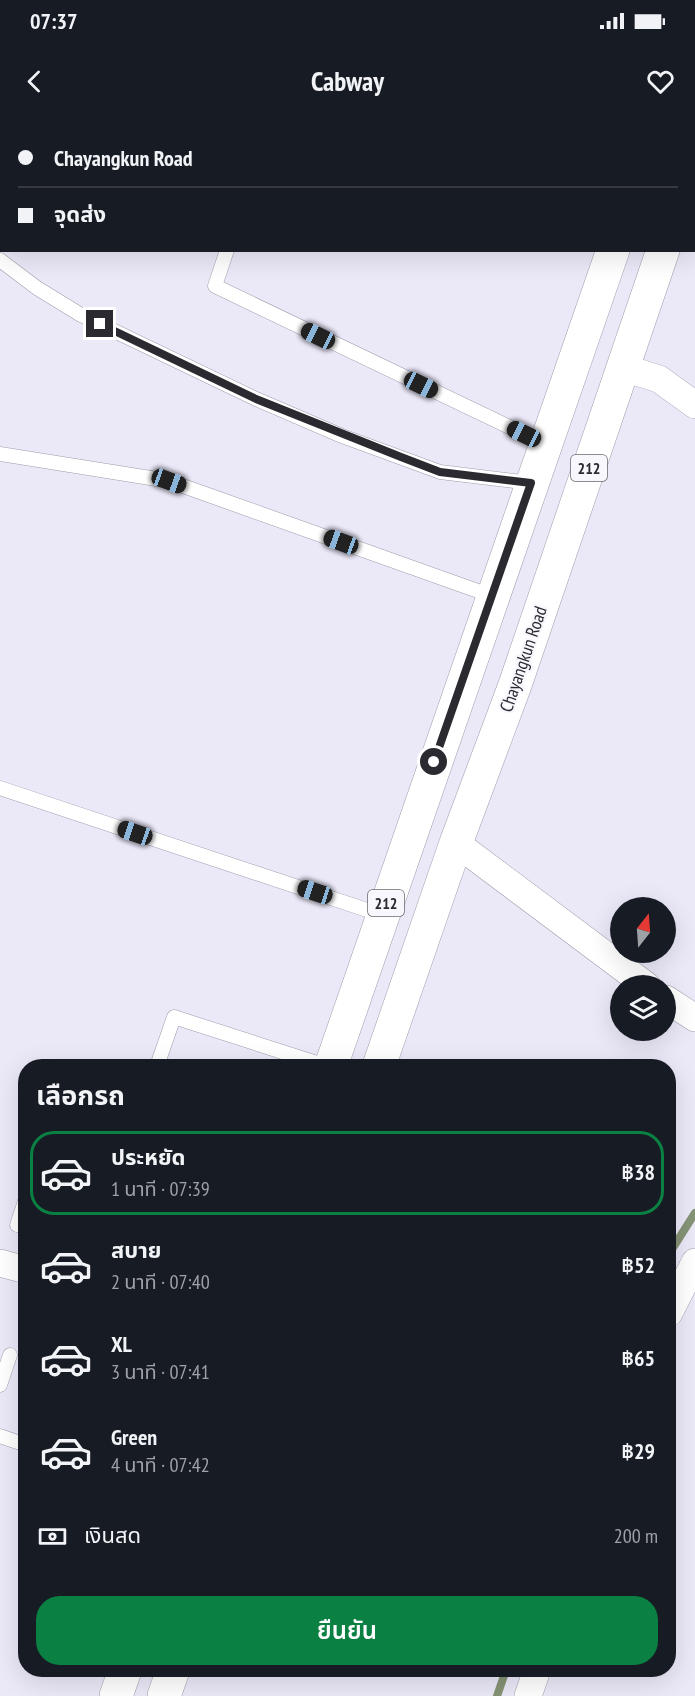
<!DOCTYPE html>
<html lang="th">
<head>
<meta charset="utf-8">
<style>
	:root { --surface:#171b24; --page:#20242c; --text:#f1f3f6; --muted:#9ea1a6; --line:#363941; --accent:#0b8043 }
	body { margin:0; font-family:"PT Sans Narrow","Noto Sans Thai",sans-serif; background:var(--page); color:var(--text); height:100vh; display:flex; flex-direction:column; font-size:22px; white-space:nowrap }
	* { box-sizing:border-box; margin:0 }
	p { font-size:20px; color:var(--muted) }
	.icon { flex:none; width:33px; height:33px; fill:none; stroke:currentColor; stroke-width:2; stroke-linecap:round; stroke-linejoin:round }
	.map { position:relative; flex:1; overflow:hidden }
	.panel { position:absolute; left:18px; top:939px; width:658px; height:618px; display:flex; flex-direction:column; background:var(--surface); border-radius:24px; box-shadow:0 6px 24px #0002 }
	.panel>* { flex:none }
	.banner { position:absolute; left:0px; top:0px; width:696px; height:132px; box-shadow:0 6px 24px #0002; display:grid; align-content:center; height:132px; padding:0 18px; background:var(--surface) }
	.needle { width:39px; rotate:17deg }
	.controls { position:absolute; left:610px; top:777px; display:grid; gap:12px }
	.controls a { display:grid; place-items:center; width:66px; height:66px; border-radius:50%; background:var(--surface); box-shadow:0 6px 24px #0002; font-size:30px }
	.end { position:absolute; width:27px; height:27px; margin:-14px; border:8px solid #2b2a30; background:#fff; box-shadow:0 0 0 3px #fff }
	.from { border-radius:50% }
	.car { position:absolute; width:18px; height:36px; margin:-18px -9px; border-radius:8px; box-shadow:0 0 4px 2px #0007; background:linear-gradient(#222 24%,#8ab4d8 0 40%,#222 0 76%,#8ab4d8 0 86%,#222 0) }
	.banner b { display:flex; align-items:center; gap:21px; height:57px; font-size:22px }
	.banner b+b { border-top:2px solid var(--line) }
	.banner i { width:15px; height:15px; background:var(--text) }
	ul { padding:0; list-style:none }
	li { display:flex; align-items:center; gap:18px; height:84px; margin:0 12px 9px; padding:0 6px; border:3px solid transparent; border-radius:24px }
	li div { flex:1 }
	li b { display:block; font-size:22px }
	li em { font-style:normal; font-weight:600 }
	li.selected { border-color:var(--accent) }
	li>.icon { width:54px; height:54px; stroke-width:1.5 }
	h2 { padding:0 18px; font-size:27px; line-height:72px }
	.pay { display:flex; align-items:center; gap:15px; height:66px; padding:0 18px; font-size:22px }
	.pay p { margin-inline-start:auto }
	.primary-button { display:flex; gap:12px; margin-top:auto; padding:12px 18px }
	.primary-button a { flex:1; height:69px; border-radius:24px; background:var(--accent); color:#fff; font-size:24px; font-weight:600; line-height:69px; text-align:center }
	.status { display:flex; justify-content:space-between; align-items:center; height:42px; padding:0 30px; background:var(--surface); direction:ltr }
	.status svg { height:16px; fill:currentColor }
	header { display:flex; justify-content:space-between; align-items:center; height:78px; padding:0 18px; background:var(--surface); font-size:27px; font-weight:600 }
	.map>svg:first-child { display:block }
	.lines { fill:none; stroke-linecap:round; stroke-linejoin:round }
	.stream { stroke:#859376; stroke-width:8 }
	.lane-casing { stroke:#9e9cab; stroke-width:15 }
	.street-casing { stroke:#9e9cab; stroke-width:28 }
	.highway-casing { stroke:#9e9cab; stroke-width:34 }
	.lane { stroke:#fff; stroke-width:14 }
	.street { stroke:#fff; stroke-width:27 }
	.highway { stroke:#fff; stroke-width:33 }
	.route { stroke:#2b2a30; stroke-width:8 }
	.labels { text-anchor:middle; dominant-baseline:central; stroke-width:4.5; stroke-linejoin:round; paint-order:stroke }
	.shield { fill:#f8f7fd; stroke:#68686e; stroke-width:1.5 }
	.shield-label { font-size:16px; font-weight:bold; fill:#2b2a30 }
	.street-label { font-size:18px; fill:#2b2a30; stroke:#f8f7fd }
</style>
</head>
<body>
<div class="status"><b>07:37</b><svg viewBox="0 0 49 12"><path d="M0 12V9h3v3zM5 12V6h3v6zM10 12V3h3v9zM15 12V0h3v12zM26 1h20v11H26zM47 4h2v5h-2z"/></svg></div>
<header><svg class="icon" aria-label="back" viewBox="0 0 24 24"><path d="M15 5l-7 7 7 7"/></svg>Cabway<svg class="icon" aria-label="heart" viewBox="0 0 24 24"><path d="M12 20l-8-8c-3-5 5-10 8-4 3-6 11-1 8 4z"/></svg></header>
<div class="map">
<svg width="695" height="1576" viewBox="0 0 695 1576">
	<rect width="100%" height="100%" fill="#ebe8f8"/>
	<g class="lines">
		<g class="stream">
			<path d="M669,1134l26,-41"/>
			<path d="M497,1576l9,-26"/>
		</g>
		<g class="lane-casing">
			<g id="lane">
				<path d="M268,2l1,-2"/>
				<path d="M227,130l-12,36 330,158"/>
				<path d="M0,140l37,28 44,27 175,84 86,37 98,36 91,11"/>
				<path d="M0,334l169,27 323,115"/>
				<path d="M0,668l382,127"/>
				<path d="M157,946l17,-49 152,49"/>
				<path d="M17,1105l9,-27"/>
				<path d="M0,1265l10,-30"/>
				<path d="M0,1316l26,9"/>
			</g>
		</g>
		<g class="street-casing">
			<g id="street">
				<path d="M339,0l4,2"/>
				<path d="M471,0l4,2"/>
				<path d="M624,248l35,11 36,26"/>
				<path d="M456,723l191,143"/>
				<path d="M666,879l29,19"/>
				<path d="M0,1143l26,7"/>
				<path d="M669,1193l26,-51"/>
				<path d="M528,1576l9,-26"/>
			</g>
		</g>
		<g class="highway-casing">
			<g id="highway">
				<path d="M657,2l1,-2"/>
				<path d="M694,39l1,-1"/>
				<path d="M331,946l282,-816"/>
				<path d="M379,946l77,-223 59,-158 148,-435"/>
				<path d="M116,1576l9,-26"/>
				<path d="M164,1576l9,-26"/>
			</g>
		</g>
		<use href="#lane" class="lane"/>
		<use href="#street" class="street"/>
		<use href="#highway" class="highway"/>
	</g>
	<g class="lines">
		<path class="route" d="M100,204l156,75 145,58 39,15 91,11 -97,279"/>
	</g>
	<g class="labels">
		<g class="shield">
			<rect x="571" y="335" width="36" height="26" rx="4.5"/>
			<rect x="368" y="770" width="36" height="26" rx="4.5"/>
		</g>
		<g class="shield-label">
			<text x="589" y="348">212</text>
			<text x="386" y="783">212</text>
		</g>
		<g class="street-label">
			<text transform="translate(523 539) rotate(-71)">Chayangkun Road</text>
		</g>
	</g>
</svg>
<div class="controls">
<a><svg class="needle" viewBox="-14 -14 28 28"><path d="M0-13l5 13h-10z" fill="#e53935"/><path d="M0 13l5-13h-10z" fill="#9ea1a6"/></svg></a>
<a><svg class="icon" aria-label="layers" viewBox="0 0 24 24"><path d="M12 4l9 5-9 5-9-5zM3 14l9 5 9-5"/></svg></a>
</div>
<i class="end from" style="left:434px;top:642px"></i>
<i class="end" style="left:100px;top:204px"></i>
<i class="car" style="left:318px;top:216px;rotate:296deg"></i>
<i class="car" style="left:421px;top:265px;rotate:116deg"></i>
<i class="car" style="left:524px;top:314px;rotate:296deg"></i>
<i class="car" style="left:169px;top:361px;rotate:110deg"></i>
<i class="car" style="left:341px;top:422px;rotate:290deg"></i>
<i class="car" style="left:135px;top:713px;rotate:289deg"></i>
<i class="car" style="left:315px;top:772px;rotate:288deg"></i>
<div class="banner">
<b><i class="from"></i>Chayangkun Road</b>
<b><i></i>จุดส่ง</b>
</div>
<section class="panel">
<h2>เลือกรถ</h2>
<ul>
<li class="selected"><svg class="icon" aria-label="car" viewBox="0 0 24 24"><path d="M5 17H2v-5l4-1 3-4h7l3 4 3 1v5h-3M9 17h6M6 11h13"/><circle cx="7" cy="17" r="2"/><circle cx="17" cy="17" r="2"/></svg><div><b>ประหยัด</b><p>1 นาที · 07:39</p></div><em>฿38</em></li>
<li><svg class="icon" aria-label="car" viewBox="0 0 24 24"><path d="M5 17H2v-5l4-1 3-4h7l3 4 3 1v5h-3M9 17h6M6 11h13"/><circle cx="7" cy="17" r="2"/><circle cx="17" cy="17" r="2"/></svg><div><b>สบาย</b><p>2 นาที · 07:40</p></div><em>฿52</em></li>
<li><svg class="icon" aria-label="car" viewBox="0 0 24 24"><path d="M5 17H2v-5l4-1 3-4h7l3 4 3 1v5h-3M9 17h6M6 11h13"/><circle cx="7" cy="17" r="2"/><circle cx="17" cy="17" r="2"/></svg><div><b>XL</b><p>3 นาที · 07:41</p></div><em>฿65</em></li>
<li><svg class="icon" aria-label="car" viewBox="0 0 24 24"><path d="M5 17H2v-5l4-1 3-4h7l3 4 3 1v5h-3M9 17h6M6 11h13"/><circle cx="7" cy="17" r="2"/><circle cx="17" cy="17" r="2"/></svg><div><b>Green</b><p>4 นาที · 07:42</p></div><em>฿29</em></li>
</ul>
<div class="pay"><svg class="icon" aria-label="cash" viewBox="0 0 24 24"><path d="M3 7h18v10H3z"/><circle cx="12" cy="12" r="2"/></svg>เงินสด<p>200 m</p></div>
<div class="primary-button"><a>ยืนยัน</a></div>
</section>
</div>
</body>
</html>
